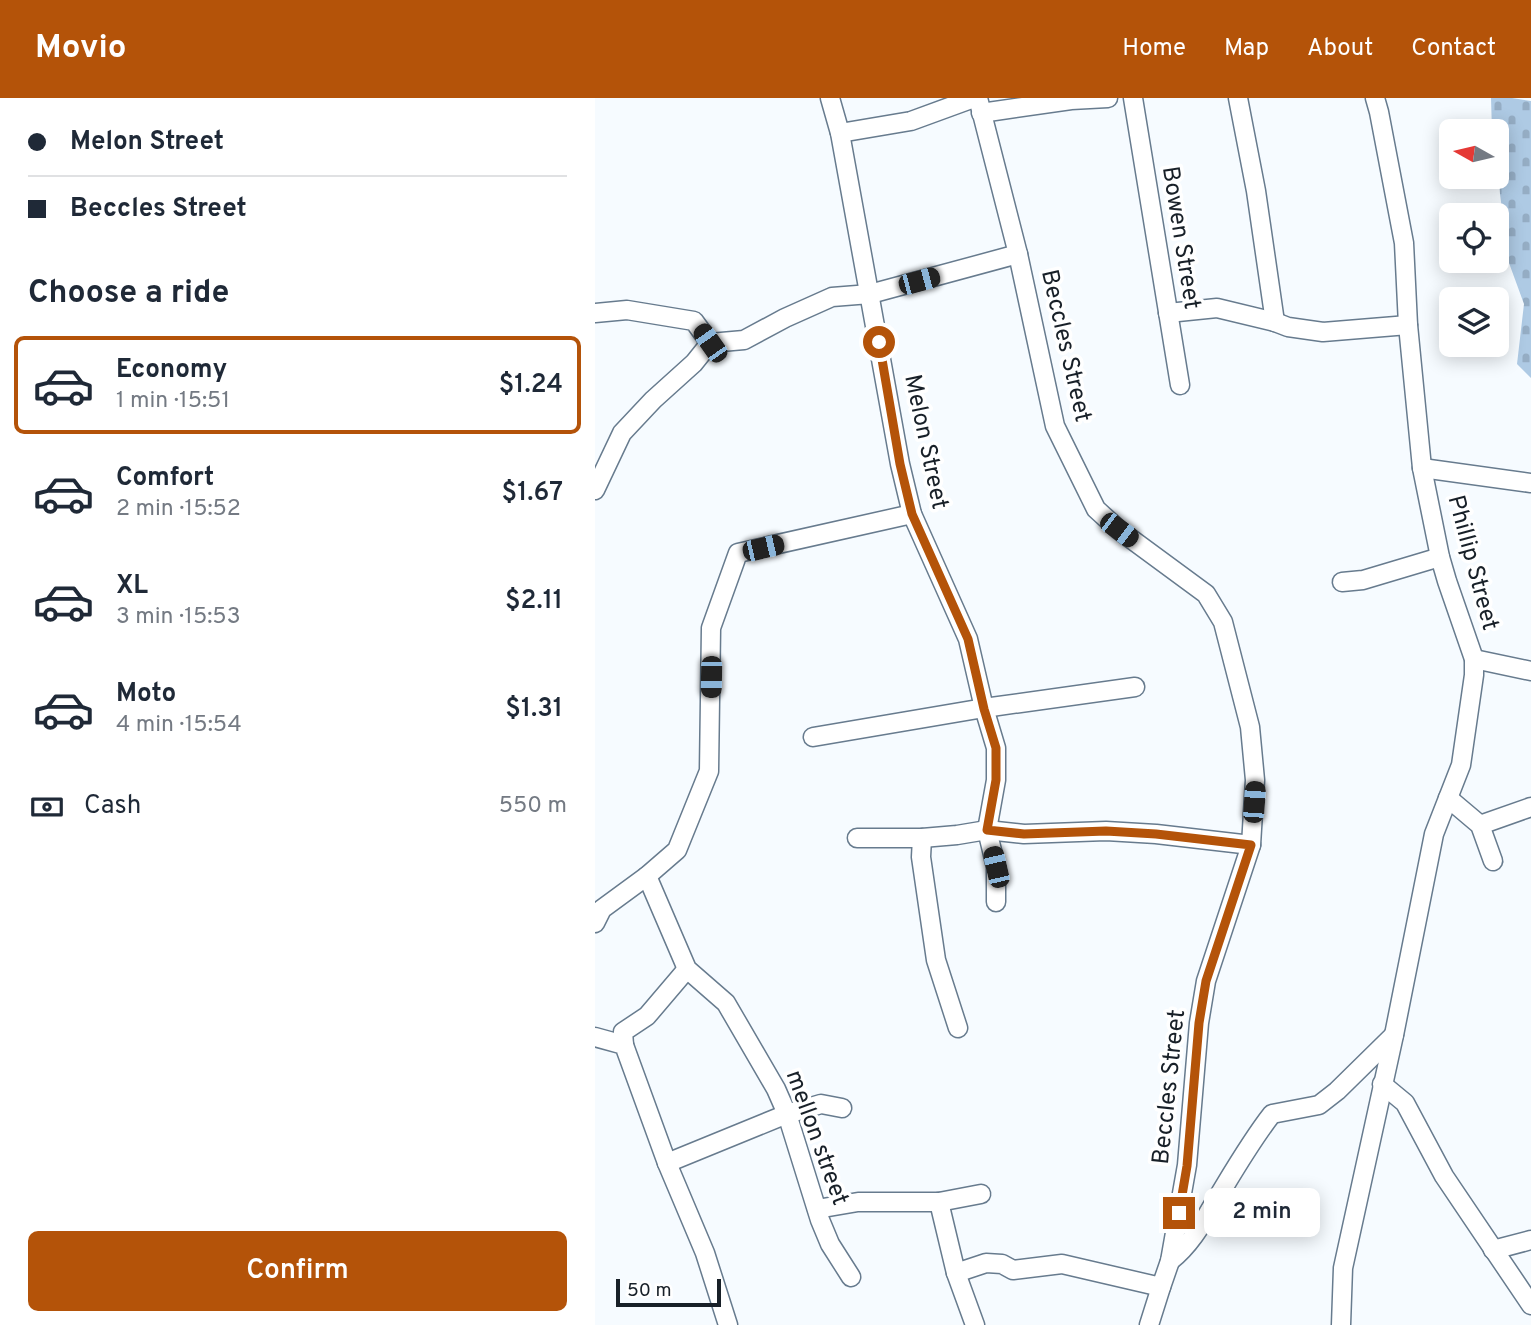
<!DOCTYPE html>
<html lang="en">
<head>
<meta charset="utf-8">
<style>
	:root { --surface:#fff; --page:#f2f2f3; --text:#1f2937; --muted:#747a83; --line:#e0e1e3; --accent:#b45309 }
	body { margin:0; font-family:Overpass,sans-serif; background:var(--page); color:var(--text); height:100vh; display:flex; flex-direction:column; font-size:26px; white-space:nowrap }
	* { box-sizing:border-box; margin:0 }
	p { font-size:23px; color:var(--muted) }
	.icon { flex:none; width:38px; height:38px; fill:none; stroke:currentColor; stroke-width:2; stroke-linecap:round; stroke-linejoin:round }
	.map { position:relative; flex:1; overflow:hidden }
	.drawer { display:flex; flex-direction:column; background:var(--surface); width:595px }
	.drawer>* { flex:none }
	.top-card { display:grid; align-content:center; height:154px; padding:0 28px; background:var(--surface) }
	.needle { width:46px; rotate:278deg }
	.controls { position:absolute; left:844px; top:21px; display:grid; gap:14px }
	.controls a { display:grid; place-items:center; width:70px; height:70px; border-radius:10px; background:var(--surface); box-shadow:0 4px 18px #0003; font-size:35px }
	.scale { position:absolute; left:21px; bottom:18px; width:105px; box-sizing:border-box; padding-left:7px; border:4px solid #182028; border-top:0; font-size:19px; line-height:24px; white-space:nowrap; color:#182028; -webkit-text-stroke:5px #fff; paint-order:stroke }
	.end { position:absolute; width:32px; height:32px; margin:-16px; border:9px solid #b45309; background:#fff; box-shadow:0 0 0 4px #fff }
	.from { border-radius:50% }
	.bubble { position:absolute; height:49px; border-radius:10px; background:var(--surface); box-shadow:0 4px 18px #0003; font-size:23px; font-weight:600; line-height:49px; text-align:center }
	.car { position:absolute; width:21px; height:42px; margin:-21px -10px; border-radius:9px; box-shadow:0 0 5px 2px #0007; background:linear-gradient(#222 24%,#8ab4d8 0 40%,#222 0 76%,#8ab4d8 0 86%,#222 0) }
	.top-card b { display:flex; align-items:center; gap:24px; height:66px; font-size:26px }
	.top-card b+b { border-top:2px solid var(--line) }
	.top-card i { width:18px; height:18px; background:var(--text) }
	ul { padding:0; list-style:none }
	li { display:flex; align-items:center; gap:21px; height:98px; margin:0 14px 10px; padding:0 14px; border:4px solid transparent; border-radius:10px }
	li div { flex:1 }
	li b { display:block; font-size:26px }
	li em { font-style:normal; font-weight:600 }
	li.selected { border-color:var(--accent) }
	li>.icon { width:63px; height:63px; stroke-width:1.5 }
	h2 { padding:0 28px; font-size:32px; line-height:84px }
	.pay { display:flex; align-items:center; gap:18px; height:77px; padding:0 28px; font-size:26px }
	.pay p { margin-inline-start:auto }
	.button { display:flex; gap:14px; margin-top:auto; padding:14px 28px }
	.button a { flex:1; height:80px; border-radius:10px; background:var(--accent); color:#fff; font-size:28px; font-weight:600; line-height:80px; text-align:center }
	header { display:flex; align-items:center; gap:42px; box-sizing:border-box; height:98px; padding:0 35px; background:var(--accent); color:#fff }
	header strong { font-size:33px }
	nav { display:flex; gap:38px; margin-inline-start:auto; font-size:24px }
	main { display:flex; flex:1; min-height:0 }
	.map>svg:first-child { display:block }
	.cemetery { fill:url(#cemetery-stones) }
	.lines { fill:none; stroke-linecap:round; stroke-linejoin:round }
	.minor-casing { stroke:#677b8e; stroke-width:21 }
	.minor { stroke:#fff; stroke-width:18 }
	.route { stroke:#b45309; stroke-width:9 }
	.labels { text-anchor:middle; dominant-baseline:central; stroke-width:7; stroke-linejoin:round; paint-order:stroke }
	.street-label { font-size:24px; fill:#182028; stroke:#fff }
</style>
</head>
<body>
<header>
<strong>Movio</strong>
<nav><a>Home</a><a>Map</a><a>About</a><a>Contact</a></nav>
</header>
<main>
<section class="drawer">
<div class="top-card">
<b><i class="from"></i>Melon Street</b>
<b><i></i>Beccles Street</b>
</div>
<h2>Choose a ride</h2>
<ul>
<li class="selected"><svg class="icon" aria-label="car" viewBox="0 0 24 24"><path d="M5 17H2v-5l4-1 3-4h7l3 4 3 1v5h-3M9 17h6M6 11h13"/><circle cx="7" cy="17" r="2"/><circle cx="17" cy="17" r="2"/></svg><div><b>Economy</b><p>1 min · 15:51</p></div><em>$1.24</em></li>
<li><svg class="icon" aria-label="car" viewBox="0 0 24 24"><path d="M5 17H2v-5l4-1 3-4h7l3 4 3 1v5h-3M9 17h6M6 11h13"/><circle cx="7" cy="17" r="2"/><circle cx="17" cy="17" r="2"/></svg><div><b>Comfort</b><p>2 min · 15:52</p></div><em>$1.67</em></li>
<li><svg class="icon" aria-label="car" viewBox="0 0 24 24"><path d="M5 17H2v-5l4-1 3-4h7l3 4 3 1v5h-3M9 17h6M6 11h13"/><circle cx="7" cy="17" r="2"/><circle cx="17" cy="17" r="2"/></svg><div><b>XL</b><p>3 min · 15:53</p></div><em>$2.11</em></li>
<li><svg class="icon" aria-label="car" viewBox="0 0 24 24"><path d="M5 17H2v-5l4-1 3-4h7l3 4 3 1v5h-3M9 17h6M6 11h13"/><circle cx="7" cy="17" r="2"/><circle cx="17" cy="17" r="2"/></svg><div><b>Moto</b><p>4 min · 15:54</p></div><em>$1.31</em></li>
</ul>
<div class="pay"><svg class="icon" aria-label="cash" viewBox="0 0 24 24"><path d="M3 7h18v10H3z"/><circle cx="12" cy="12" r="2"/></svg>Cash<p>550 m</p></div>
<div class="button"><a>Confirm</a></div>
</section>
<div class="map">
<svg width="936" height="1227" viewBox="0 0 936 1227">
	<defs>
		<pattern id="cemetery-stones" width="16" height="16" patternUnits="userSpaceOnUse" patternTransform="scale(1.75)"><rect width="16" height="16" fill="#aecae4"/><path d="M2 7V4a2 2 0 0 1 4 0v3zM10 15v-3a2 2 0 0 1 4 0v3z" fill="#95adc4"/></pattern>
	</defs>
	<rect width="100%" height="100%" fill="#f6fbff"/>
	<path class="cemetery" d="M896,0h21l19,3v277l-14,-14 7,-60 -15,-41 -9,-69 -4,-63h-4z"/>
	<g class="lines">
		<g class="minor-casing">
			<g id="minor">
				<path d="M235,0l10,35 60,331 12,50 56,125 16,69 12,40v32l-9,50 9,37v35"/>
				<path d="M383,0l40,156 37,172 41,83 23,21 87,64 17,28 27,105 5,53 -4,65 -45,136 -7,42 -12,142 -17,96 -9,26 -12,38"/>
				<path d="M538,0l47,287"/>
				<path d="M643,0l18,93 19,131"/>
				<path d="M386,15l90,-13 37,-2"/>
				<path d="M245,35l71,-12 63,-23"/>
				<path d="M0,215l32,-3 67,11 16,22"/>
				<path d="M573,215l49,-5 58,14 13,5 35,5 85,-7"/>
				<path d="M827,370l109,15"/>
				<path d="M0,392l27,-57 31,-33 41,-37 16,-20 34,-3 41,-22 47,-21 38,-3 148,-40"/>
				<path d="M747,484l21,-2 77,-23"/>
				<path d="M879,561l57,12"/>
				<path d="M218,639l171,-29 151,-21"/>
				<path d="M853,700l32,27 13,36"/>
				<path d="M885,727l51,-18"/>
				<path d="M262,740h65l35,-3 30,-5 37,4 82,-3 50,3 95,11"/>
				<path d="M327,740l-1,19 15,103 22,68"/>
				<path d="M52,778l40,93 39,34 50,86 11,25 33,106 10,24 21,33"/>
				<path d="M0,825l7,-14 45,-33 30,-26 32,-79 2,-143 27,-75 174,-39"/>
				<path d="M0,939l29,8 43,118 38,90 23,72"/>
				<path d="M29,947l-1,-13 24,-16 40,-47"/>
				<path d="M787,986l23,19 39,73 87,129"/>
				<path d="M72,1065l120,-49 34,-10 21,4"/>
				<path d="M344,1104l17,71 19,52"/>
				<path d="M222,1111l41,-7h81l42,-8"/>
				<path d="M898,1152l38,-10"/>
				<path d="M575,1163c19,-15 31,-35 43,-56 19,-31 37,-63 59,-91l47,-9 18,-14 57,-56"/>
				<path d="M361,1175l30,-10 16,1 11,6 49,-6 99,23"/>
				<path d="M746,1227l2,-57 51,-233 40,-201 27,-69 13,-90v-16l-27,-78 -7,-24 -18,-89 -14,-143 -4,-82 -25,-131 -4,-14"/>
			</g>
		</g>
		<use href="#minor" class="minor"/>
	</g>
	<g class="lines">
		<path class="route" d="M284,244l21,122 12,50 56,125 16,70 12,39v32l-9,50 37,4 82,-3 50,3 95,11 -45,136 -7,42 -12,143 -8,47"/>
	</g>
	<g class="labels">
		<g class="street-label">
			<text transform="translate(585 140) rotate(81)">Bowen Street</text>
			<text transform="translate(470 248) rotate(77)">Beccles Street</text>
			<text transform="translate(330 344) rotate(78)">Melon Street</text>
			<text transform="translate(877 465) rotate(75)">Phillip Street</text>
			<text transform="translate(575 989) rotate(-84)">Beccles Street</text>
			<text transform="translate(221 1040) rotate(70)">mellon street</text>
		</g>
	</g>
</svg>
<div class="controls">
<a><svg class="needle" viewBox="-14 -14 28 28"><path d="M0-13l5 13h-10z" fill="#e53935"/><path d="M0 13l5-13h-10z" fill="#747a83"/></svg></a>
<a><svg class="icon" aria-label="locate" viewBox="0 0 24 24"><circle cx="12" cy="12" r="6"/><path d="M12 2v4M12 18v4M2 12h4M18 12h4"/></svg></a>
<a><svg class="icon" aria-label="layers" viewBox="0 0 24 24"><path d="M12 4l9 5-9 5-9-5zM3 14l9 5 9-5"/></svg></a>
</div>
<div class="scale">50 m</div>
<i class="end from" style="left:284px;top:244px"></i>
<i class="end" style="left:584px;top:1115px"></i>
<div class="bubble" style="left:609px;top:1090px;width:116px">2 min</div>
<i class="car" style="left:324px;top:183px;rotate:75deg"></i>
<i class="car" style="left:115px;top:245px;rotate:325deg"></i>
<i class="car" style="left:524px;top:432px;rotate:127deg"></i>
<i class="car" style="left:168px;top:450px;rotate:77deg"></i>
<i class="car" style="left:116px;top:579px;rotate:181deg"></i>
<i class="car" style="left:659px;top:704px;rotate:4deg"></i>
<i class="car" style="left:401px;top:769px;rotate:347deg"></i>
</div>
</main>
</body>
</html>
